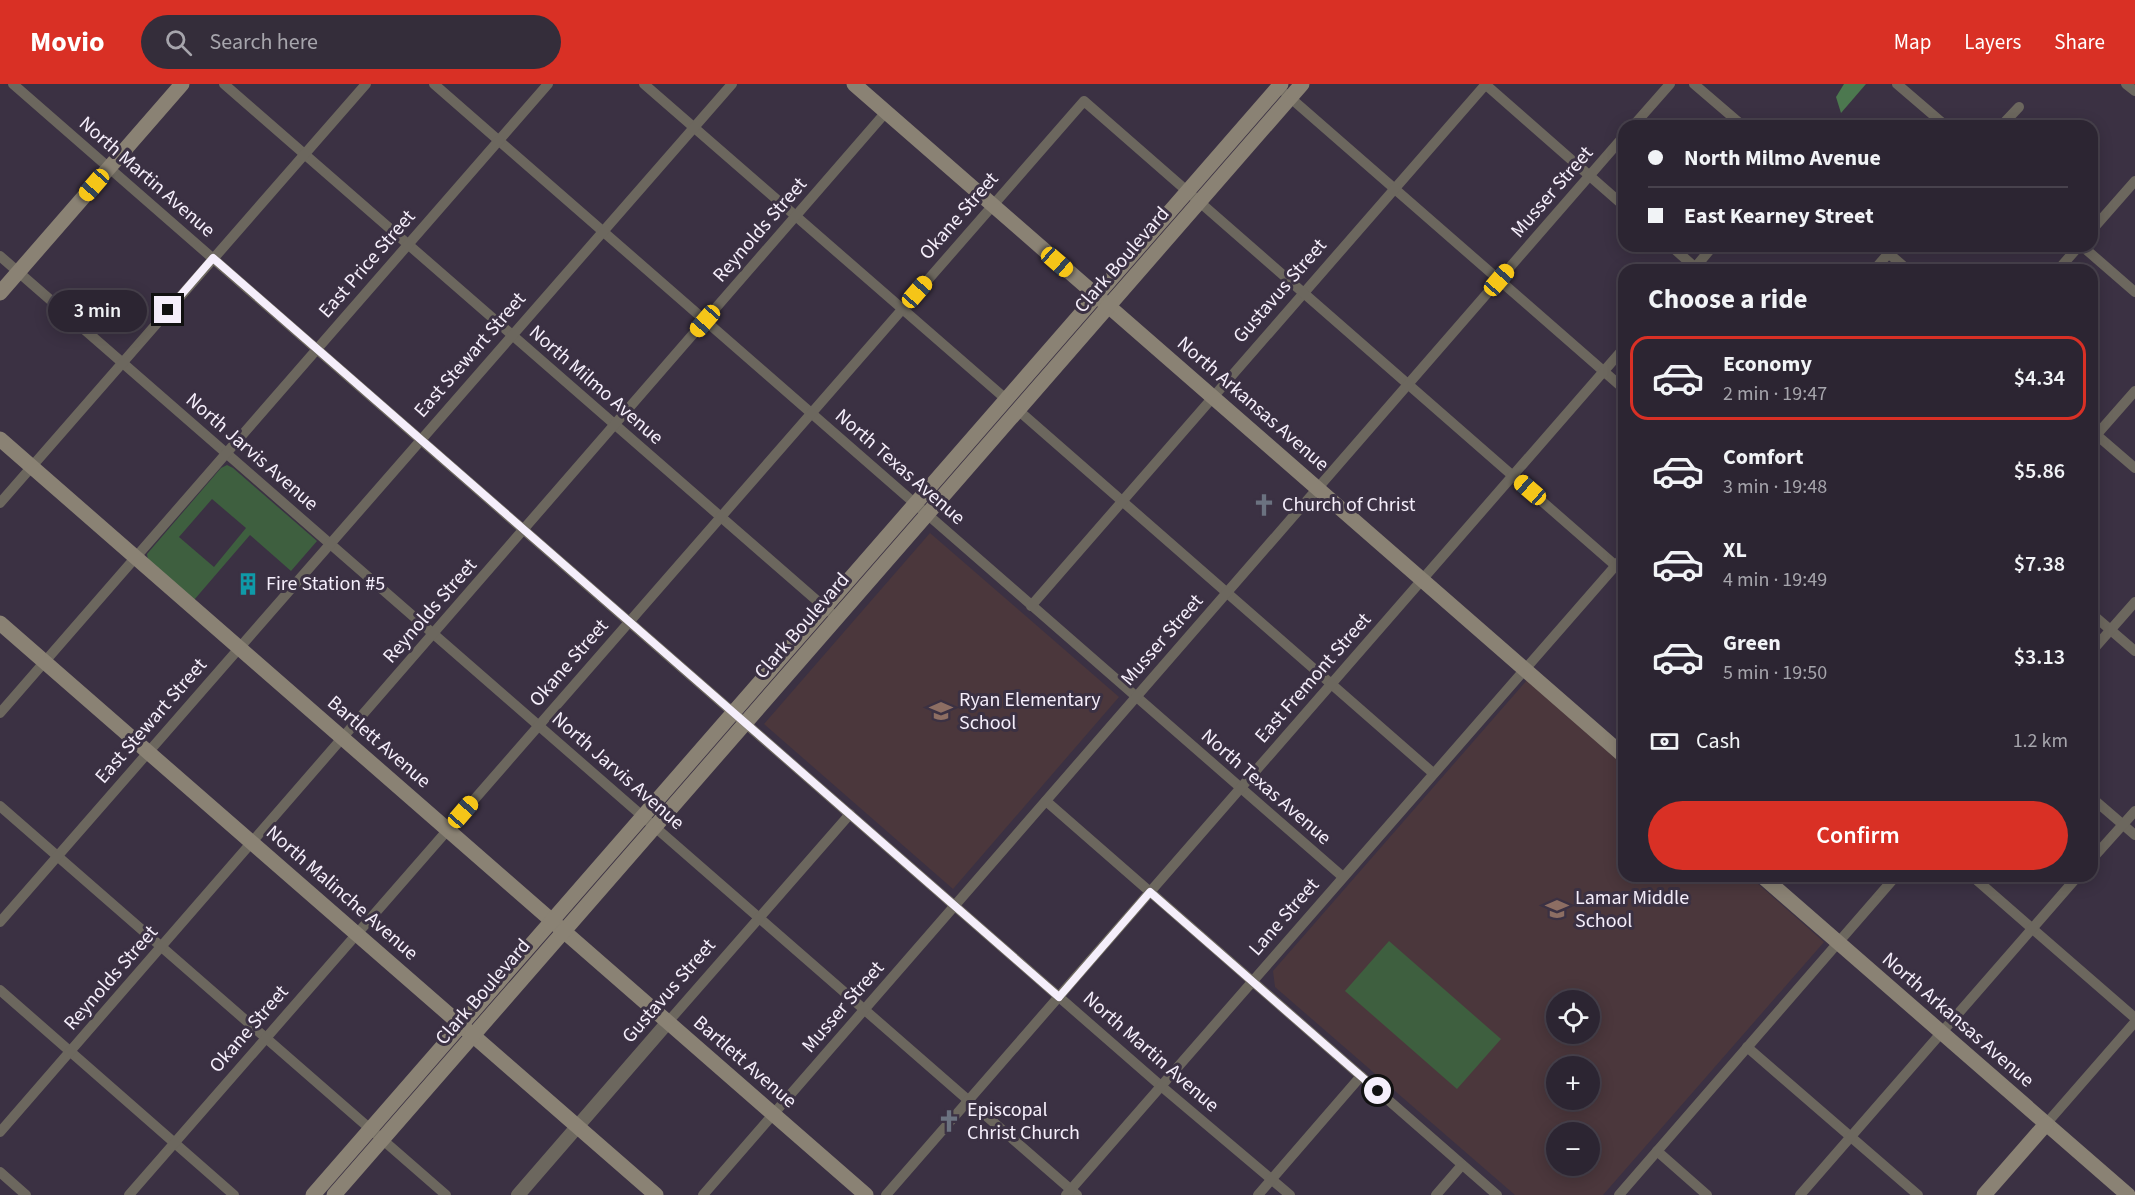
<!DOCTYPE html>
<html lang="en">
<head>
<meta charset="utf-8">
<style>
	:root { --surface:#2c2532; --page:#342d3a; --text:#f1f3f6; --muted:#a6a5ac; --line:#48424d; --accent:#d93025 }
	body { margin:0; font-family:"Source Sans 3",sans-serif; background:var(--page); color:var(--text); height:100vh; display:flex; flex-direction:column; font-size:22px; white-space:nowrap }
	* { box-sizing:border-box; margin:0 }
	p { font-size:20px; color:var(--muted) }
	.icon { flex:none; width:33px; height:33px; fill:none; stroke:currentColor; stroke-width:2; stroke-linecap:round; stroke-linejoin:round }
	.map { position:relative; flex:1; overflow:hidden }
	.panel { position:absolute; left:1618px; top:180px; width:480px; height:618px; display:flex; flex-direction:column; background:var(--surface); border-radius:18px; box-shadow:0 3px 15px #0003,0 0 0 2px var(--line) }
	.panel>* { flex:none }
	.hud { position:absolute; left:1618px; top:36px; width:480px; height:132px; border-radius:18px; box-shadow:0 3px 15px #0003,0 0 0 2px var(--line); display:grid; align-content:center; height:132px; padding:0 30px; background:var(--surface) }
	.buttons { position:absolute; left:1546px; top:906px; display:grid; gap:12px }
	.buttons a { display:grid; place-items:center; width:54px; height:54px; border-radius:50%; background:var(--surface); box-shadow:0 3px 15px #0003,0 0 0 2px var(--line); font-size:30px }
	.end { position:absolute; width:27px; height:27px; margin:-14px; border:8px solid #f5eefb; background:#111; box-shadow:0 0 0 3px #111 }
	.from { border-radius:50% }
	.bubble { position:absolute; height:42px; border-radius:21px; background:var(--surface); box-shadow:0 3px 15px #0003,0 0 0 2px var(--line); font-size:20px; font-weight:600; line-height:42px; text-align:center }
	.car { position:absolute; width:18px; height:36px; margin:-18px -9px; border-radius:8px; box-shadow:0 0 4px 2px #0007; background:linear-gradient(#f5c518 24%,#345 0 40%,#f5c518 0 76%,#345 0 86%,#f5c518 0) }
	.hud b { display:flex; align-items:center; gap:21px; height:57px; font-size:22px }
	.hud b+b { border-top:2px solid var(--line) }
	.hud i { width:15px; height:15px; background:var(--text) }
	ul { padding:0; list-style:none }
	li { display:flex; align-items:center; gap:18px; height:84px; margin:0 12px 9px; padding:0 18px; border:3px solid transparent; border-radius:18px }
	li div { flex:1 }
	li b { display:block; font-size:22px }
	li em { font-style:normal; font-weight:600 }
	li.current { border-color:var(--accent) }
	li>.icon { width:54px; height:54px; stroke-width:1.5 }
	h2 { padding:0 30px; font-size:27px; line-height:72px }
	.pay { display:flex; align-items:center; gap:15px; height:66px; padding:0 30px; font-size:22px }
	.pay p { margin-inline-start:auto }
	.primary-button { display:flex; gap:12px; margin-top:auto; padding:12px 30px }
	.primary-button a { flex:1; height:69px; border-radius:36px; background:var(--accent); color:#fff; font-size:24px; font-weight:600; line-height:69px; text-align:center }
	header { display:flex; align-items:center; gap:36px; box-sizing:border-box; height:84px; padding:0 30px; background:var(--accent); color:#fff }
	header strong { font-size:28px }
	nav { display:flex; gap:33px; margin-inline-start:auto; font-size:21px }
	.search { width:420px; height:54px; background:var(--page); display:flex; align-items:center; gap:15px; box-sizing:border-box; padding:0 21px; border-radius:33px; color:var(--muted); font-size:22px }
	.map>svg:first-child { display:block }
	.education { fill:#4b373c; fill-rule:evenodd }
	.green { fill:#3e5f3f; fill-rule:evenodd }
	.forest { fill:#4c784f }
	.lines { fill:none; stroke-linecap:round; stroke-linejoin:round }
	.minor { stroke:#6c675e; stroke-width:10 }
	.tertiary { stroke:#6c675e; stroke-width:14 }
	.secondary { stroke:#8a8274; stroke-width:15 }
	.route { stroke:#f5eefb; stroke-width:8 }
	.labels { text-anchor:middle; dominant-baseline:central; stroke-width:6; stroke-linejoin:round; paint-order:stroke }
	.street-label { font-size:20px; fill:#f5eefb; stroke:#3b3143 }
	.poi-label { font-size:20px; fill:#f5eefb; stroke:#3b3143; text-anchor:start }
</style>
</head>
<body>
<header>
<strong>Movio</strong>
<div class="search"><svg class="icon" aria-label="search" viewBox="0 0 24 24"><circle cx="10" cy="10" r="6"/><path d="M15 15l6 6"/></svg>Search here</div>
<nav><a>Map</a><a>Layers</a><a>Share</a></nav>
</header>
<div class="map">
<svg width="2135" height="1111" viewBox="0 0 2135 1111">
	<rect width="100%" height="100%" fill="#3b3143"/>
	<g class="education">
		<path d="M930,449l189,164 -166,192 -189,-165z"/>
		<path d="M1527,596l97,86v110h125l75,66 -221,253h-88l-240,-208 -2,-16zM1557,916h33v34h-33zM1557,982h33v34h-33zM1557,1048h33v34h-33z"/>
	</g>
	<g class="green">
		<path d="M227,381l6,3 84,73 -26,30 -41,-36 -56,65 -46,-40 -1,-6 74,-86zM212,415l34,29 -32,39 -35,-30z"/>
		<path d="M1389,857l112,98 -44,50 -112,-98z"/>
	</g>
	<path class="forest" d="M1844,0h22l-25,29 -5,-16z"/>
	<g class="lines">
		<g class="minor">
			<path d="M13,0l1148,1002 129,109"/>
			<path d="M224,0l606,528"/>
			<path d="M434,0l909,793"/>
			<path d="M644,0l363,316"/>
			<path d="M1485,0l139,122"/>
			<path d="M1694,0l49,42"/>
			<path d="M1897,0l49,42"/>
			<path d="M2126,0l9,7"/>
			<path d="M1286,10l338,295"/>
			<path d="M1633,42l37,-42"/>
			<path d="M2001,42l18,-19"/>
			<path d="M2092,146l43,-49"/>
			<path d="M1671,162l27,24"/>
			<path d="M1880,162l28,24"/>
			<path d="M2082,162l53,46"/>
			<path d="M0,172l1077,939"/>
			<path d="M1693,186l20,-24"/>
			<path d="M1874,186l21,-24"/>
			<path d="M2058,186l21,-24"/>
			<path d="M1018,326l415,363"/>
			<path d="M2092,347l43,37"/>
			<path d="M2092,356l43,-49"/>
			<path d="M0,419l366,-419"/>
			<path d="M1031,522l455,-522"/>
			<path d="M2092,530l43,37"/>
			<path d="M2092,567l43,-49"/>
			<path d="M0,629l548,-629"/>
			<path d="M2092,714l43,37"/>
			<path d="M1046,717l451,394"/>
			<path d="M0,722l446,389"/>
			<path d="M2092,775l43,-48"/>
			<path d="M1972,792l163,142"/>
			<path d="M0,838l732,-838"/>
			<path d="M0,906l234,205"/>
			<path d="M668,938l182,-208"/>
			<path d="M1747,963l171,148"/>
			<path d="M2046,1040l89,-102"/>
			<path d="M0,1048l886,-1020"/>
			<path d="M1657,1067l50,44"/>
			<path d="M0,1088l26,23"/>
			<path d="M129,1111l955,-1094 540,472"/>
			<path d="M703,1111l921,-1059"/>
			<path d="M886,1111l738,-847"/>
			<path d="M1066,1111l558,-639"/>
			<path d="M1258,1111l103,-119"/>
			<path d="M1436,1111l26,-30"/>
			<path d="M1619,1111l277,-319"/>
			<path d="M1800,1111l278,-319"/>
		</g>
		<path class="tertiary" d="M518,1111l150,-173"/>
		<g class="secondary">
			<path d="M854,0l770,672"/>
			<path d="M0,209l182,-209"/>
			<path d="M0,355l866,756"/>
			<path d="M0,539l656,572"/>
			<path d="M1762,792l366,319"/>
			<path d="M313,1111l968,-1111"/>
			<path d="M334,1111l968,-1111"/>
			<path d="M1984,1111l62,-71"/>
		</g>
	</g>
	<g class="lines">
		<path class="route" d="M168,226l45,-52 846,739 91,-105 228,199"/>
	</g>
	<defs>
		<g id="church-bare" transform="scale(1.8)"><path d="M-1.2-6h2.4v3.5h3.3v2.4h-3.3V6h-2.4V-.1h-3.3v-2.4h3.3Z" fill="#6b7280" stroke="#3b3143" stroke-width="2.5" paint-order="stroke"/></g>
		<g id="building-bare" transform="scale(1.8)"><path d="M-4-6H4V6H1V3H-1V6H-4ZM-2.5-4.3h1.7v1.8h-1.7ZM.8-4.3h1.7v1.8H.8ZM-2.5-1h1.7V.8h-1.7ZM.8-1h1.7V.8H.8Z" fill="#0f9aa8" stroke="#3b3143" stroke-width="2.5" paint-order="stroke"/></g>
		<g id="school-bare" transform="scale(1.8)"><path d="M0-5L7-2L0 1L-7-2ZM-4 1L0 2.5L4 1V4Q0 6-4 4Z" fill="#8d6e63" stroke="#3b3143" stroke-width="2.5" paint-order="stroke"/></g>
	</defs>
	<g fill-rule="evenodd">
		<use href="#church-bare" x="1264" y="421"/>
		<use href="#building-bare" x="248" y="500"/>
		<use href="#school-bare" x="941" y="627"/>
		<use href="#school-bare" x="1557" y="825"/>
		<use href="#church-bare" x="949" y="1037"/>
	</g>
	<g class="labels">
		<g class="street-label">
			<text transform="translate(147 93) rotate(41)">North Martin Avenue</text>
			<text transform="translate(1552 108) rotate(-49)">Musser Street</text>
			<text transform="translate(959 132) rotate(-49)">Okane Street</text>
			<text transform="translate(760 146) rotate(-49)">Reynolds Street</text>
			<text transform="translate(1122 176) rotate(-49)">Clark Boulevard</text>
			<text transform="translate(367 180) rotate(-49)">East Price Street</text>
			<text transform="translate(1280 207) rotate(-49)">Gustavus Street</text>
			<text transform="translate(470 271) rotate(-49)">East Stewart Street</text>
			<text transform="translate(596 301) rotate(41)">North Milmo Avenue</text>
			<text transform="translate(1253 320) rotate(41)">North Arkansas Avenue</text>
			<text transform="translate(252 368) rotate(41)">North Jarvis Avenue</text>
			<text transform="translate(900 383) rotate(41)">North Texas Avenue</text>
			<text transform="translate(430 527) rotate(-49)">Reynolds Street</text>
			<text transform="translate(802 542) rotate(-49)">Clark Boulevard</text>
			<text transform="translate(1162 556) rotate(-49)">Musser Street</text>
			<text transform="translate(569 579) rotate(-49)">Okane Street</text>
			<text transform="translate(1313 594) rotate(-49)">East Fremont Street</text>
			<text transform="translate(151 637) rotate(-49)">East Stewart Street</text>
			<text transform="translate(379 658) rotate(41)">Bartlett Avenue</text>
			<text transform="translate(618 687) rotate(41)">North Jarvis Avenue</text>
			<text transform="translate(1266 703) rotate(41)">North Texas Avenue</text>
			<text transform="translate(342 809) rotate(41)">North Malinche Avenue</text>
			<text transform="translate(1284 833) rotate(-49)">Lane Street</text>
			<text transform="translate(111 894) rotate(-49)">Reynolds Street</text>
			<text transform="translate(669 907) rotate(-49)">Gustavus Street</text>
			<text transform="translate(483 908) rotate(-49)">Clark Boulevard</text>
			<text transform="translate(843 923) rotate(-49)">Musser Street</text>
			<text transform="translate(1958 936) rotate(41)">North Arkansas Avenue</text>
			<text transform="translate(249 945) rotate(-49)">Okane Street</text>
			<text transform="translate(1151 968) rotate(41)">North Martin Avenue</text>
			<text transform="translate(745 978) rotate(41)">Bartlett Avenue</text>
		</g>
		<g class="poi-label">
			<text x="1282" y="421">Church of Christ</text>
			<text x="266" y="500">Fire Station #5</text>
			<text x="959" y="616">Ryan Elementary<tspan x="959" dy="23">School</tspan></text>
			<text x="1575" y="814">Lamar Middle<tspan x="1575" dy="23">School</tspan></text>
			<text x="967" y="1026">Episcopal<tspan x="967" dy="23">Christ Church</tspan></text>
		</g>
	</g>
</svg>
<div class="buttons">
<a><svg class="icon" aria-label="locate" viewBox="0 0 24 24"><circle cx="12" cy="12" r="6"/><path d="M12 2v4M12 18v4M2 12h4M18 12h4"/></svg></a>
<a>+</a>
<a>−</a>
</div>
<i class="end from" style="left:1378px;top:1007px"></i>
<i class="end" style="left:168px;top:226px"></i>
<div class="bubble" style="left:48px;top:206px;width:99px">3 min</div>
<i class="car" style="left:94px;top:101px;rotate:221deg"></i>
<i class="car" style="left:1057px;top:178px;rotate:131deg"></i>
<i class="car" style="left:1499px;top:196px;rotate:41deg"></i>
<i class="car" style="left:917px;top:208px;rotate:41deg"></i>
<i class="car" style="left:705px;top:237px;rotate:221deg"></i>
<i class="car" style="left:1530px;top:406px;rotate:311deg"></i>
<i class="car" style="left:463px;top:728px;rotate:41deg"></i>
<div class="hud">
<b><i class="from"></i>North Milmo Avenue</b>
<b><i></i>East Kearney Street</b>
</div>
<section class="panel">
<h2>Choose a ride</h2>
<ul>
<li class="current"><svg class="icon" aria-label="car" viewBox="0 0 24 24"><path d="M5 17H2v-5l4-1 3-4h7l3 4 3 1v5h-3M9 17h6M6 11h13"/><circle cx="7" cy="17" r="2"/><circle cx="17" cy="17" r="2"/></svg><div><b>Economy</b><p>2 min · 19:47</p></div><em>$4.34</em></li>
<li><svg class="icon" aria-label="car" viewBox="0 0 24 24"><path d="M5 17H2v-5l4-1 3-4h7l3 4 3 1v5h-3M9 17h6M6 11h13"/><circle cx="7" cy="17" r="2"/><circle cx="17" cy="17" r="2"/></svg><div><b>Comfort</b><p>3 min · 19:48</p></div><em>$5.86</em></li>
<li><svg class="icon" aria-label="car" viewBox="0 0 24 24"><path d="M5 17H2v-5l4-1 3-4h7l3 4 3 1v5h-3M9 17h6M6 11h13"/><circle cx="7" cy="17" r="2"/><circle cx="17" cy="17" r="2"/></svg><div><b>XL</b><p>4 min · 19:49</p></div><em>$7.38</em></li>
<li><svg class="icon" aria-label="car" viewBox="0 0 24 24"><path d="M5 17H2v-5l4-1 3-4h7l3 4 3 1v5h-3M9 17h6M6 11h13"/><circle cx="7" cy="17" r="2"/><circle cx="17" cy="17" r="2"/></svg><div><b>Green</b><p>5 min · 19:50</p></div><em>$3.13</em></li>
</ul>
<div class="pay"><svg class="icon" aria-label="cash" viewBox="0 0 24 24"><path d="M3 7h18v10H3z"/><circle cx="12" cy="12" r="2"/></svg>Cash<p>1.2 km</p></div>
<div class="primary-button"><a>Confirm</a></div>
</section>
</div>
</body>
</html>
